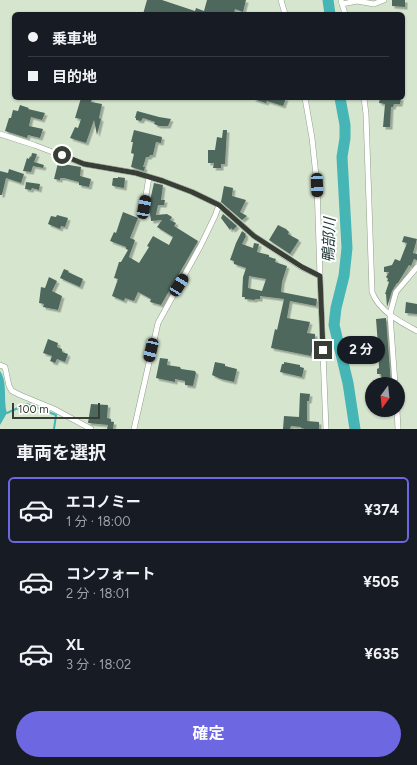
<!DOCTYPE html>
<html lang="ja">
<head>
<meta charset="utf-8">
<style>
	:root { --surface:#171b24; --page:#242831; --text:#f1f3f6; --muted:#9ea1a6; --line:#363941; --accent:#6e67e2 }
	body { margin:0; font-family:Figtree,"Noto Sans JP",sans-serif; background:var(--page); color:var(--text); height:100vh; display:flex; flex-direction:column; font-size:15px; white-space:nowrap }
	* { box-sizing:border-box; margin:0 }
	p { font-size:13px; color:var(--muted) }
	.icon { flex:none; width:22px; height:22px; fill:none; stroke:currentColor; stroke-width:2; stroke-linecap:round; stroke-linejoin:round }
	.map { position:relative; height:429px; overflow:hidden }
	.details { display:flex; flex-direction:column; background:var(--surface); flex:1 }
	.details>* { flex:none }
	.top-card { position:absolute; left:12px; top:12px; width:393px; height:88px; border-radius:6px; box-shadow:0 1px 3px #0004; display:grid; align-content:center; height:88px; padding:0 16px; background:var(--surface) }
	.needle { width:26px; rotate:195deg }
	.controls { position:absolute; left:365px; top:377px; display:grid; gap:8px }
	.controls a { display:grid; place-items:center; width:40px; height:40px; border-radius:50%; background:var(--surface); box-shadow:0 1px 3px #0004; font-size:20px }
	.scale { position:absolute; left:12px; bottom:10px; width:88px; box-sizing:border-box; padding-left:4px; border:2px solid #383e35; border-top:0; font-size:11px; line-height:14px; white-space:nowrap; color:#383e35; -webkit-text-stroke:3px #fff; paint-order:stroke }
	.end { position:absolute; width:18px; height:18px; margin:-9px; border:5px solid #383e35; background:#fff; box-shadow:0 0 0 2px #fff }
	.from { border-radius:50% }
	.bubble { position:absolute; height:28px; border-radius:14px; background:var(--surface); box-shadow:0 1px 3px #0004; font-size:13px; font-weight:700; line-height:28px; text-align:center }
	.car { position:absolute; width:12px; height:24px; margin:-12px -6px; border-radius:5px; box-shadow:0 0 3px 1px #0007; background:linear-gradient(#222 24%,#8ab4d8 0 40%,#222 0 76%,#8ab4d8 0 86%,#222 0) }
	.top-card b { display:flex; align-items:center; gap:14px; height:38px; font-size:15px }
	.top-card b+b { border-top:1px solid var(--line) }
	.top-card i { width:10px; height:10px; background:var(--text) }
	ul { padding:0; list-style:none }
	li { display:flex; align-items:center; gap:12px; height:66px; margin:0 8px 6px; padding:0 8px; border:2px solid transparent; border-radius:6px }
	li div { flex:1 }
	li b { display:block; font-size:15px }
	li em { font-style:normal; font-weight:700 }
	li.active { border-color:var(--accent) }
	li>.icon { width:36px; height:36px; stroke-width:1.5 }
	h2 { padding:0 16px; font-size:18px; line-height:48px }
	.action { display:flex; gap:8px; margin-top:auto; padding:8px 16px }
	.action a { flex:1; height:46px; border-radius:24px; background:var(--accent); color:#fff; font-size:16px; font-weight:700; line-height:46px; text-align:center }
	.map>svg:first-child { display:block }
	.water { fill:#45b5b5 }
	.lines { fill:none; stroke-linecap:round; stroke-linejoin:round }
	.stream { stroke:#45b5b5; stroke-width:2 }
	.river { stroke:#45b5b5; stroke-width:11 }
	.building { fill:#4f685d; fill-rule:evenodd; filter:url(#shadow) }
	.minor-casing { stroke:#909f8a; stroke-width:6 }
	.minor { stroke:#fff; stroke-width:5 }
	.route { stroke:#383e35; stroke-width:5 }
	.labels { text-anchor:middle; dominant-baseline:central; stroke-width:4; stroke-linejoin:round; paint-order:stroke }
	.water-label { font-size:15px; font-style:italic; fill:#233c3b; stroke:#fff }
</style>
</head>
<body>
<div class="map">
<svg width="417" height="429" viewBox="0 0 417 429">
	<defs>
		<filter id="shadow"><feDropShadow dx="2.5" dy="2.5" stdDeviation="0" flood-color="#0004"/></filter>
	</defs>
	<rect width="100%" height="100%" fill="#d5e5ce"/>
	<path class="water" d="M0,371c8,11 3,29 7,42l-7,12z"/>
	<g class="lines">
		<path class="stream" d="M7,413l20,-9 29,11 -2,14"/>
		<g class="river">
			<path d="M328,0l2,14"/>
			<path d="M340,98l5,27v13l-3,19 5,91 -3,28 -8,32 -2,17 14,58 7,46"/>
		</g>
	</g>
	<g class="building">
		<path d="M147,0h15l33,11 1,-3 8,3 3,-11h39l-3,12 -8,-3 -1,5h-91z"/>
		<path d="M392,0h13v7l-13,-1z"/>
		<path d="M81,98l11,1 -1,3 11,2 -3,14 2,1 -4,16 -3,-15 -8,23 -16,-5 5,-11 3,1 3,-9 -6,-1z"/>
		<path d="M253,98h33l-3,8 -16,-5 -1,2 -13,-4z"/>
		<path d="M380,98h21l-1,6h-6l-1,3h-2l-1,20h-7l2,-23 -6,-1z"/>
		<path d="M20,105l9,3 -1,1 17,4 -3,7 -11,-3 -2,9 14,3 -3,9 -12,-3 -1,3 -22,-7 4,-13h2l2,-8 5,1z"/>
		<path d="M137,111l22,6 12,2 -3,7h-9l-5,-2 1,-2 -12,-4 -2,3 -5,-1v-2h-1z"/>
		<path d="M134,130l28,7 -1,6 -5,-1 -3,13h-3l-1,2h-3l-3,10h2l-1,4 -13,-4 3,-13 -3,-1 2,-11h-2z"/>
		<path d="M223,130h4l-2,34h-4v4h-8l1,-5h-6v-13h7l2,-13 5,1z"/>
		<path d="M32,153l5,1 -3,8 10,3 -1,3 -10,-2 -2,6 -8,-1 4,-13 2,1 1,-3 1,1z"/>
		<path d="M59,159l5,2 -1,3 18,3 -1,9 11,3 -2,8 -10,-2v-3l-15,-4h-4v2l-6,-1z"/>
		<path d="M9,169l15,5 -3,9 -15,-5 -4,17h-2v-24l8,2z"/>
		<path d="M118,177l7,1 -1,10 -11,-2 -1,-1 1,-7h5z"/>
		<path d="M26,182l14,2 -1,6 -7,-2 -1,2 -6,-1z"/>
		<path d="M154,183l9,2 -2,15h4l-1,5h-6l-2,10 11,-1 5,3 -2,3 6,3 -2,3 24,15 -37,64 -11,-3 1,-3 -13,-7 -4,9 -9,-3 -1,3 -12,-5 6,-17 -4,-1 5,-16h2l7,-12 -2,-1v-2l-16,-6 4,-9 2,1 7,-21 15,6 -8,20 5,2 -6,17 10,6 10,-16 -2,-1 6,-10 16,9 4,-8 -16,-10 5,-7 -11,1 -1,-8 -3,1z"/>
		<path d="M224,186l9,2 -1,8 14,4 -6,12 7,4 -5,4 -21,-18z"/>
		<path d="M223,214l14,12 -4,4 -2,-2 -1,2 -9,-12z"/>
		<path d="M57,215l11,3 -3,9 -4,-1 -1,3 -12,-5 3,-8 5,1z"/>
		<path d="M278,225l8,4 3,3 -1,2 11,6 -9,14 -21,-14z"/>
		<path d="M242,231l4,3 -1,1 1,1 -4,8 11,4 1,-5 5,1 -2,8 12,3v2l7,2 -1,3 12,4 -5,16 -1,10 36,7 -1,7 -26,-5 -3,17 23,4 -3,11 8,1v3l-4,19 -40,-8 4,-19 2,1 7,-31 -24,-3v3h-5v1l-10,-1v-2h-3l1,-20 3,-9 -12,-4v-3l-4,-1 6,-17zM249,276l17,3 -4,12 -14,-3z"/>
		<path d="M404,236l13,3 -4,14 4,1v6l-3,-1 -3,7 -2,-1 -8,13 -3,5h-1l-5,8 -5,16 -1,-13h-1l4,-12 -2,-1 1,-2 -2,-2 3,-5h-5v-5l8,-2 3,-6 5,2 7,-18 -5,-1z"/>
		<path d="M64,269l5,2 -1,1 15,7 -3,8 -20,-9z"/>
		<path d="M49,277l8,4 -5,10 10,5 -4,14 -15,-3 1,-3 -5,-1 2,-16 4,1z"/>
		<path d="M406,302l11,2v10l-12,-1z"/>
		<path d="M386,318l5,66h-9l-1,-10h-4v-5l2,-1 -1,-23 -2,-26z"/>
		<path d="M48,339l10,4 -1,4 5,2v3l6,2 -3,8 -8,-3 -2,4 -5,-2 2,-5 -9,-3z"/>
		<path d="M160,358l8,1 -1,6 13,2 1,2 14,2 1,2 -3,13 -8,-1v-4l-10,-2v3l-19,-4z"/>
		<path d="M215,362l10,2v2l12,3 -3,13 -13,-3 -9,-4z"/>
		<path d="M284,362l16,3v2l4,1 -2,9 -22,-5 2,-8h2z"/>
		<path d="M300,393l10,1 -1,7h-2v20l12,1v7h-14l-4,-1v-1l-10,-1 -1,3h-7l1,-13 15,1z"/>
		<path d="M91,404l17,1 -1,13 4,1v3h3l-1,7h-6l1,-4 -20,-2z"/>
	</g>
	<g class="lines">
		<g class="minor-casing">
			<g id="minor">
				<path d="M281,0l4,14"/>
				<path d="M341,0l4,14"/>
				<path d="M342,4l15,-3 17,3 10,-4"/>
				<path d="M305,98l7,40 5,47 3,91"/>
				<path d="M364,98l2,16 6,178c7,19 28,30 45,39"/>
				<path d="M0,134l34,11 50,19 52,9 27,8 29,11 27,13 35,31 47,31 19,9 6,153"/>
				<path d="M144,207l5,-30"/>
				<path d="M0,365l5,2 4,19 3,5 8,4 34,14 37,20"/>
				<path d="M395,384l-5,-70 6,-22 21,-25"/>
				<path d="M397,410l1,19"/>
				<path d="M134,429l24,-106 43,-78 14,-29 4,-11"/>
			</g>
		</g>
		<use href="#minor" class="minor"/>
	</g>
	<g class="lines">
		<path class="route" d="M62,155l22,9 52,9 27,8 29,11 27,13 35,31 48,31 18,9 3,74"/>
	</g>
	<g class="labels">
		<g class="water-label">
			<text transform="translate(329 240) rotate(-88)">鴨部川</text>
		</g>
	</g>
</svg>
<div class="controls">
<a><svg class="needle" viewBox="-14 -14 28 28"><path d="M0-13l5 13h-10z" fill="#e53935"/><path d="M0 13l5-13h-10z" fill="#9ea1a6"/></svg></a>
</div>
<div class="scale">100 m</div>
<i class="end from" style="left:62px;top:155px"></i>
<i class="end" style="left:323px;top:350px"></i>
<div class="bubble" style="left:337px;top:336px;width:48px">2 分</div>
<i class="car" style="left:317px;top:185px;rotate:178deg"></i>
<i class="car" style="left:144px;top:207px;rotate:11deg"></i>
<i class="car" style="left:179px;top:285px;rotate:32deg"></i>
<i class="car" style="left:151px;top:350px;rotate:193deg"></i>
<div class="top-card">
<b><i class="from"></i>乗車地</b>
<b><i></i>目的地</b>
</div>
</div>
<section class="details">
<h2>車両を選択</h2>
<ul>
<li class="active"><svg class="icon" aria-label="car" viewBox="0 0 24 24"><path d="M5 17H2v-5l4-1 3-4h7l3 4 3 1v5h-3M9 17h6M6 11h13"/><circle cx="7" cy="17" r="2"/><circle cx="17" cy="17" r="2"/></svg><div><b>エコノミー</b><p>1 分 · 18:00</p></div><em>¥374</em></li>
<li><svg class="icon" aria-label="car" viewBox="0 0 24 24"><path d="M5 17H2v-5l4-1 3-4h7l3 4 3 1v5h-3M9 17h6M6 11h13"/><circle cx="7" cy="17" r="2"/><circle cx="17" cy="17" r="2"/></svg><div><b>コンフォート</b><p>2 分 · 18:01</p></div><em>¥505</em></li>
<li><svg class="icon" aria-label="car" viewBox="0 0 24 24"><path d="M5 17H2v-5l4-1 3-4h7l3 4 3 1v5h-3M9 17h6M6 11h13"/><circle cx="7" cy="17" r="2"/><circle cx="17" cy="17" r="2"/></svg><div><b>XL</b><p>3 分 · 18:02</p></div><em>¥635</em></li>
</ul>
<div class="action"><a>確定</a></div>
</section>
</body>
</html>
